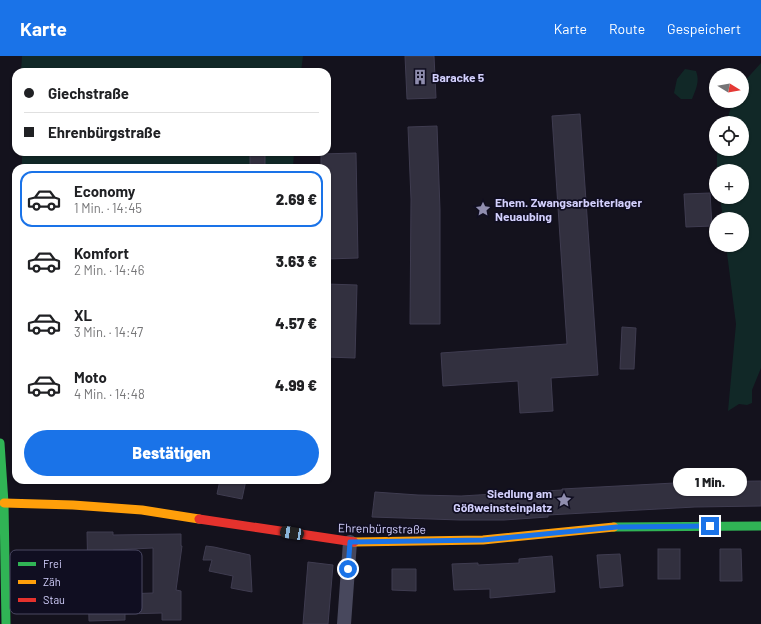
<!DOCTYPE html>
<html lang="de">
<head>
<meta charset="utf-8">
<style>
	:root { --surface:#fff; --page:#f6f6f6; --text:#202124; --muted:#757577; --line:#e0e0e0; --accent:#1a73e8 }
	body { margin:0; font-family:Barlow,sans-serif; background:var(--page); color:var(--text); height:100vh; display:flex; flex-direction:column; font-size:15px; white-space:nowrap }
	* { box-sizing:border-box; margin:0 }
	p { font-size:13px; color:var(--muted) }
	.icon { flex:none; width:22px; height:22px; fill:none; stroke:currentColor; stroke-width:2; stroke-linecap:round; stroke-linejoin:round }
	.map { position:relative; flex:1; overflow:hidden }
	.details { position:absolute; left:12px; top:108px; width:319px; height:320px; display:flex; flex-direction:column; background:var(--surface); border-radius:12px; box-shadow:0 1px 3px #0004 }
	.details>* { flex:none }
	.banner { position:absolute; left:12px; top:12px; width:319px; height:88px; border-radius:12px; box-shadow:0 1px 3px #0004; display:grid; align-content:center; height:88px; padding:0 12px; background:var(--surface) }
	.needle { width:26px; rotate:101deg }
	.fabs { position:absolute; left:709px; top:12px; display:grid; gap:8px }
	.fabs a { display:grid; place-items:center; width:40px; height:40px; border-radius:50%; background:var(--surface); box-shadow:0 1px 3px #0004; font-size:20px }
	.end { position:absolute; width:18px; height:18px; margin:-9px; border:5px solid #1a73e8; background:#fff; box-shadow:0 0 0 2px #fff }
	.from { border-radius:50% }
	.bubble { position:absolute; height:28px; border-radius:14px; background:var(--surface); box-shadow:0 1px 3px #0004; font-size:13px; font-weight:800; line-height:28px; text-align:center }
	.car { position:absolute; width:12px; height:24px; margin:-12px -6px; border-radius:5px; box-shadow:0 0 3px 1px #0007; background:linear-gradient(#222 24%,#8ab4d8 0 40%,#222 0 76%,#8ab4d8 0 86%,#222 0) }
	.banner b { display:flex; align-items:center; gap:14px; height:38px; font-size:15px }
	.banner b+b { border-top:1px solid var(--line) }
	.banner i { width:10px; height:10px; background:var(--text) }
	ul { padding:7px 0 0; list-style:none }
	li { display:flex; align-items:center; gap:12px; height:56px; margin:0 8px 6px; padding:0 4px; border:2px solid transparent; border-radius:12px }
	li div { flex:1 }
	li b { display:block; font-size:15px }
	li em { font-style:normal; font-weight:800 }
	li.on { border-color:var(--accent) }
	li>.icon { width:36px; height:36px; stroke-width:1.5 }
	.button { display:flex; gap:8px; margin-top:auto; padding:8px 12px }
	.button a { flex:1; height:46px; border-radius:24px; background:var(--accent); color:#fff; font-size:16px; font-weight:800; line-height:46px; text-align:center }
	header { display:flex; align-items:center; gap:24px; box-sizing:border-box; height:56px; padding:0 20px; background:var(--accent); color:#fff }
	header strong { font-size:19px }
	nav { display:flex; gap:22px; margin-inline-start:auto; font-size:14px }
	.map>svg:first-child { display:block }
	.green { fill:#112827 }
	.building { fill:#32303f; stroke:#3f3c50; fill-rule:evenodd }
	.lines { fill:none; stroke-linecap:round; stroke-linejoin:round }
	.street { stroke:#48485d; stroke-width:14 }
	.fast { stroke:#30b455; stroke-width:9 }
	.slow { stroke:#ff9f0a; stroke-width:9 }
	.jam { stroke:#e5322d; stroke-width:9 }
	.route { stroke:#1a73e8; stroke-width:5 }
	.labels { text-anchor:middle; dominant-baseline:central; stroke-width:3.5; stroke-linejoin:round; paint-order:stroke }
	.poi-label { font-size:12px; font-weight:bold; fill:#d3d0fd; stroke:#100e21; text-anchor:start }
	.street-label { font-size:12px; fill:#d3d0fd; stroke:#100e21 }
	.key { fill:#100e21; stroke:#4a4863; stroke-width:1 }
	.key-label { font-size:11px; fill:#d3d0fd }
</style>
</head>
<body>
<header>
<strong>Karte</strong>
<nav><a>Karte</a><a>Route</a><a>Gespeichert</a></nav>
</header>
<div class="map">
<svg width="761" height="568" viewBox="0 0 761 568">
	<rect width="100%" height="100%" fill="#14121d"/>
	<g class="green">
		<path d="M22,0h281l-2,16h-280z"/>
		<path d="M761,7v305l-9,22v13l-5,2 -8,-1 -11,7 8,-87 -10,-79h16v-26h-19l-3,-22h22v-26h-25v-22h25v-26h-16l7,-22h9v-17z"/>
		<path d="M685,13l11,2c4,10 0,18 -4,28h-11l-7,-6 3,-14z"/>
		<path d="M22,96h272l-1,16h-271z"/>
	</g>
	<g class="building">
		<path d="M405,0h29l2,42 -29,1z"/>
		<path d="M580,58l18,261 -47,3 2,33 -33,2 -2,-32 -75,5 -2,-33 126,-9 -15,-228z"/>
		<path d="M437,70l3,84v114h-30l1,-125 -3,-72z"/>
		<rect x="250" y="96" width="15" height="15"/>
		<path d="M356,97l2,105 -31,1v-91h-6v-14z"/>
		<path d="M710,137l2,33 -26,1 -2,-33z"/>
		<path d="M327,228l30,1 -2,73 -28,-1z"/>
		<path d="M622,271l14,1 -2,41h-14z"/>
		<path d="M220,424h26l-4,19 -25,-5z"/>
		<path d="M761,425v25l-66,1 -147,8v2l-44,3h-44l-88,-3 3,-25 43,3 43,1 101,-6v-1l131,-7z"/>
		<path d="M87,476h26v3l68,-1v12h1l-6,44 5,1v29h-19v-7l-37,1v6l-36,1zM153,492v45l-29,1v-9h-11v-35z"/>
		<path d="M206,490l8,1 36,8 2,37 -21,-4 2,-12 -24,-5 3,-11h-9z"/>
		<rect x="658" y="493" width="22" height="30"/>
		<path d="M720,493h21l1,32h-22z"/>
		<path d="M620,498l3,32 -23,2 -3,-33z"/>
		<path d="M552,500l3,36 -65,6v-9l-36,1 -2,-26 26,-1v2l41,-2v-4z"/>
		<path d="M308,506l25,3 -5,59h-25z"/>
		<path d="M392,513h24v22l-24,-1z"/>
	</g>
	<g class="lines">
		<path class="street" d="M344,568l6,-82"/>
		<g class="fast">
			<path d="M0,387l4,60 2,121"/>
			<path d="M614,471l147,-1"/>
		</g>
		<g class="slow">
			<path d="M4,447l69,2 69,5 57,9"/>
			<path d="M354,486l129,-2 131,-13"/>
		</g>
		<path class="jam" d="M199,463l155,23"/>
	</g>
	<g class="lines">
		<path class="route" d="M348,513l2,-27 133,-2 134,-13 93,-1"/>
	</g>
	<defs>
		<g id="building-bare" transform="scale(1.2)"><path d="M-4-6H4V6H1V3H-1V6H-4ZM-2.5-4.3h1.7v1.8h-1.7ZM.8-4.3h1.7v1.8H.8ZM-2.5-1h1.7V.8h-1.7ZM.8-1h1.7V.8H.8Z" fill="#908eaf" stroke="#100e21" stroke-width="2.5" paint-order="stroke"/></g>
		<g id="sight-bare" transform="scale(1.2)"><path d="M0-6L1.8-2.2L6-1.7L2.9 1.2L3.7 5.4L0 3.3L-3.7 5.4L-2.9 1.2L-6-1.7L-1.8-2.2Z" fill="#908eaf" stroke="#100e21" stroke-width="2.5" paint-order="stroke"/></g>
	</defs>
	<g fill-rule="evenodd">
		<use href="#building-bare" x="420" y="21"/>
		<use href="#sight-bare" x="483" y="153"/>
		<use href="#sight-bare" x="564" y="444"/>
	</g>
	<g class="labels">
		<g class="poi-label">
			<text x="432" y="21">Baracke 5</text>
			<text x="495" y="146">Ehem. Zwangsarbeiterlager<tspan x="495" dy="14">Neuaubing</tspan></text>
			<text x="552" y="437" text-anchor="end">Siedlung am<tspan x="552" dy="14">Gößweinsteinplatz</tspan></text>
		</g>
		<g class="street-label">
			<text transform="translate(382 472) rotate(1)">Ehrenbürgstraße</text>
		</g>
	</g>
	<rect x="10" y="494" width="132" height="64" rx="6" class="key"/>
	<rect x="18" y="506" width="18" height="4" fill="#30b455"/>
	<rect x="18" y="524" width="18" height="4" fill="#ff9f0a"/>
	<rect x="18" y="542" width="18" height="4" fill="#e5322d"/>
	<g class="key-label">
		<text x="43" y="512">Frei</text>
		<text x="43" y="530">Zäh</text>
		<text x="43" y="548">Stau</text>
	</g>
</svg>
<div class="fabs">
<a><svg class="needle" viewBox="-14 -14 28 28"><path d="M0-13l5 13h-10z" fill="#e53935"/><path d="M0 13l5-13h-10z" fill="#757577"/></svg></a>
<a><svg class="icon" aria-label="locate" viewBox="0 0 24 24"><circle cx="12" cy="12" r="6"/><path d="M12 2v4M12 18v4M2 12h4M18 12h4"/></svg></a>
<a>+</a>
<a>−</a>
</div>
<i class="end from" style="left:348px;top:513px"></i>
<i class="end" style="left:710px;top:470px"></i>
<div class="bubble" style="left:673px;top:412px;width:74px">1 Min.</div>
<i class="car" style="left:292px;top:477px;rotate:279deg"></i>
<div class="banner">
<b><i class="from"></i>Giechstraße</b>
<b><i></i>Ehrenbürgstraße</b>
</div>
<section class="details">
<ul>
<li class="on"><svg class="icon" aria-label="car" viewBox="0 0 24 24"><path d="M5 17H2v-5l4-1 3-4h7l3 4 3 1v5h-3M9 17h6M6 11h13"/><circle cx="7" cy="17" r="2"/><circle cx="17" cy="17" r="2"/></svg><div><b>Economy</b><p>1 Min. · 14:45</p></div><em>2.69 €</em></li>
<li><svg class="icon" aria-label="car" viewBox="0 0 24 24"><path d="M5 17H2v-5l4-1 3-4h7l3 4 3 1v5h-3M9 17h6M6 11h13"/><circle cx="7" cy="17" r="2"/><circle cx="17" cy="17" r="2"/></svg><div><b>Komfort</b><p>2 Min. · 14:46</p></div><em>3.63 €</em></li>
<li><svg class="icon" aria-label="car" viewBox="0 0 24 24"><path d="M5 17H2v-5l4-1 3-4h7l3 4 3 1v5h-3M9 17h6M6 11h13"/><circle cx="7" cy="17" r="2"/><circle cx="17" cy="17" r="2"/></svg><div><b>XL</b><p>3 Min. · 14:47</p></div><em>4.57 €</em></li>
<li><svg class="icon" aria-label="car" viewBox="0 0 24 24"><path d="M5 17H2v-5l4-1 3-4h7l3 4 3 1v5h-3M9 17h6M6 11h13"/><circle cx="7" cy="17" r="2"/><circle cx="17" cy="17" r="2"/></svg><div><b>Moto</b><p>4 Min. · 14:48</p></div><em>4.99 €</em></li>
</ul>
<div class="button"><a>Bestätigen</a></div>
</section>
</div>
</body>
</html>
